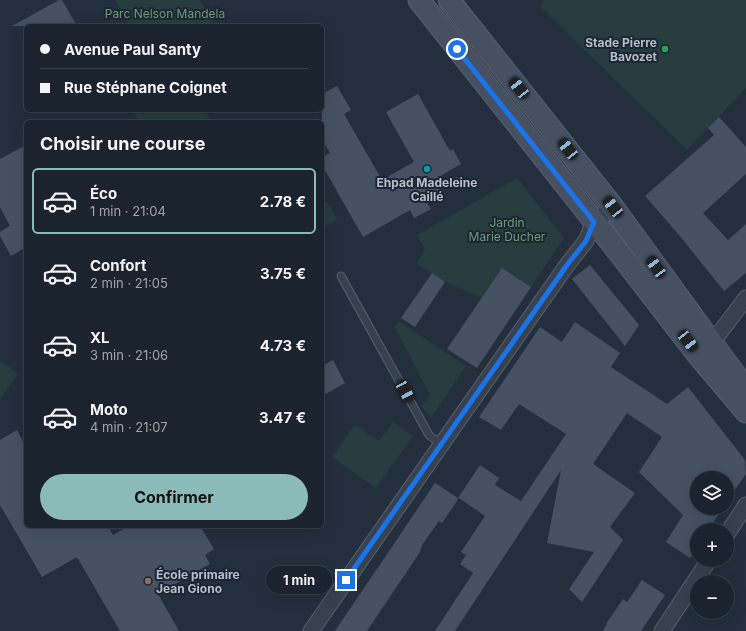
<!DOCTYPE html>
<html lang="fr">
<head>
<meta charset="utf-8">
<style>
	:root { --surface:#1b232e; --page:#242b36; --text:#f1f3f6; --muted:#a0a4aa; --line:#39404a; --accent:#8bbbb9 }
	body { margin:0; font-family:Inter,sans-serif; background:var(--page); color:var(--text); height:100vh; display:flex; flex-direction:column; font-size:15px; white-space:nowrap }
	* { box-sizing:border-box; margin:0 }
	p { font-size:13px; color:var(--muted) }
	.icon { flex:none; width:22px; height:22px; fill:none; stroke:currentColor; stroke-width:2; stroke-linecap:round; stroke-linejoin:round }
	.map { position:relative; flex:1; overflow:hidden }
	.drawer { position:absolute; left:24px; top:120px; width:300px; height:408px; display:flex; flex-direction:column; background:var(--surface); border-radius:6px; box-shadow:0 4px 16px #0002,0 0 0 1px var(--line) }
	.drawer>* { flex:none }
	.guide { position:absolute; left:24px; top:24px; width:300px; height:88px; border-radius:6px; box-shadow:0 4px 16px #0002,0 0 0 1px var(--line); display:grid; align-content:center; height:88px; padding:0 16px; background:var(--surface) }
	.controls { position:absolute; left:690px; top:471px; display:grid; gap:8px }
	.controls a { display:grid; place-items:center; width:44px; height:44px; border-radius:50%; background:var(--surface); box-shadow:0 4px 16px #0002,0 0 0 1px var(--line); font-size:20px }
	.end { position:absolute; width:18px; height:18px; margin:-9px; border:5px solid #1a73e8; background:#fff; box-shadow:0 0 0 2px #fff }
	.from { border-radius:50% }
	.bubble { position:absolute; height:28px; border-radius:14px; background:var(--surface); box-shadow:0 4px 16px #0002,0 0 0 1px var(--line); font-size:13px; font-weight:700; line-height:28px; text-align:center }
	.car { position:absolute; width:12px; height:24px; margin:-12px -6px; border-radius:5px; box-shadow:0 0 3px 1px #0007; background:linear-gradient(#222 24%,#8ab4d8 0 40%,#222 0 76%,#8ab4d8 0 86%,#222 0) }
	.guide b { display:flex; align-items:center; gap:14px; height:38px; font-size:15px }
	.guide b+b { border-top:1px solid var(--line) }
	.guide i { width:10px; height:10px; background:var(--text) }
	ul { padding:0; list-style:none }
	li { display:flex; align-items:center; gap:12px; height:66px; margin:0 8px 6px; padding:0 8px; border:2px solid transparent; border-radius:6px }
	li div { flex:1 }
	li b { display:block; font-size:15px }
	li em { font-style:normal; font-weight:700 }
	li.current { border-color:var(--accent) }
	li>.icon { width:36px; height:36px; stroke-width:1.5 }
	h2 { padding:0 16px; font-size:18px; line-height:48px }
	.primary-button { display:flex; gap:8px; margin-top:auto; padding:8px 16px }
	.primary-button a { flex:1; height:46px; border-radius:24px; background:var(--accent); color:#111; font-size:16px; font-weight:700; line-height:46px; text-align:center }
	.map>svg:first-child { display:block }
	.green { fill:#263c3f }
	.building { fill:#455162 }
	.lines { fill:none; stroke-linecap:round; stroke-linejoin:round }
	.lane-casing { stroke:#565f6c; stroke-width:9 }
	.street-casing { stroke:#565f6c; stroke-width:17 }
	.secondary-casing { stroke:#565f6c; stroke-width:23 }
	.lane { stroke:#38414e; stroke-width:7 }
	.street { stroke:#38414e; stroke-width:15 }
	.secondary { stroke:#465061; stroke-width:21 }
	.route { stroke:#1a73e8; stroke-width:5 }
	.leisure-dot { fill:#2e9e5b; stroke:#1d2633; stroke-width:1.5 }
	.culture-dot { fill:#0f9aa8; stroke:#1d2633; stroke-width:1.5 }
	.education-dot { fill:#8d6e63; stroke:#1d2633; stroke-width:1.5 }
	.labels { text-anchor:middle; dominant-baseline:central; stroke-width:4; stroke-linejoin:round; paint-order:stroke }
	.park-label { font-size:12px; fill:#6b9a76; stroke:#1d2633 }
	.poi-label { font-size:12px; font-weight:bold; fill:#b4bcc9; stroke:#1d2633; text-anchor:end }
</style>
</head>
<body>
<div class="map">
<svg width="746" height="631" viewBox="0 0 746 631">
	<rect width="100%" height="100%" fill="#242f3e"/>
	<g class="green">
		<path d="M115,0h85l15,26h-85z"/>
		<path d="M544,0h202v88l-59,62 -147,-144z"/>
		<path d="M133,110h72l7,12h-73z"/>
		<path d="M517,178l47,60 -33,49 -29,-19 -20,30 -37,-16 -28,-18 8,-15 -8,-14z"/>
		<path d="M322,193l15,27 -15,8z"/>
		<path d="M399,321l67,45 -35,52 -9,-12 8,-11 -36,-69z"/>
		<path d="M0,361l18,12 -18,27z"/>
		<path d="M393,422l20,14 -37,52 -44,-31 23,-32 24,16z"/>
	</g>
	<g class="building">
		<path d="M59,0h3l15,26h-65z"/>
		<path d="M337,86l14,24 -7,4 38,66 32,-18 -28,-50 32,-18 32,57 3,-2 8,15 -24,14 7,13 -18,10 5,8 -17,9 -4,-8 -47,27 -41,-72v-8l8,-4 -8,-14v-45z"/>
		<path d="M719,117l27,30v27l-43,39 25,27 18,-16v49l-22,18 -45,-56 -34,-39 69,-61 -6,-7z"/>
		<path d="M26,145v110l-3,-6 -12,7 -11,-20v-4l10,-6 -10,-19v-48z"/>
		<path d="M590,265l49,60 -14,21 -53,-67z"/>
		<path d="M502,268l29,19 -54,81 -30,-19z"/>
		<path d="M432,273l13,9 -30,45 -14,-9z"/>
		<path d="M575,322l45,31 -9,14 56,37 21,-17 57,73 1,14 -19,27v-23h-30v30h26l-15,22h-11v17l-7,11 -24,-16 17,-27 -44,-43 23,-35 -35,-24 -34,51 42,29 -25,34 13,13 -41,62 -13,-13 25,-37 -47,-9 14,-73 -106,161h-20l38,-58 -13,-9 6,-9 -5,-3 24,-36 -26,-18 -17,25 -3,-2 -17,24 -2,7 -53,79h-32l100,-148 23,15 22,-33 19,13 -4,7 26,16 45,-67 -47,-30 -18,26 -22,-13 61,-90 22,15z"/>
		<path d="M333,360l12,23 -23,13v-30z"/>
		<path d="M17,430l9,17v79h82l5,9 16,-9h71l14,23 -9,6 5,9 -52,30 21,37h-59l-43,-74 -35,20 -42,-72v-65z"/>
		<path d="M642,580l23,15 -24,36h-38l4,-7h-1l17,-25 4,3z"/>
	</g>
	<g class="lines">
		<g class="lane-casing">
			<path id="lane" d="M341,276l88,159 12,9"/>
		</g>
		<g class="street-casing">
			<g id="street">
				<path d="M705,348l7,-5 34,-45"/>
				<path d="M727,534l19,-29"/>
				<path d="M311,631l256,-366 19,-24 8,-19 19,-15"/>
				<path d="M662,631l47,-71"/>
			</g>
		</g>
		<g class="secondary-casing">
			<g id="secondary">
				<path d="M419,0l201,254 77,100 49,58"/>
				<path d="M449,0l164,207 99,136 34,46"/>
			</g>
		</g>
		<use href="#lane" class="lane"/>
		<use href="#street" class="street"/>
		<use href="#secondary" class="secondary"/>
	</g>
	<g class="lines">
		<path class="route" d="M346,580l221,-315 19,-24 8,-19 -137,-173"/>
	</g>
	<circle class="leisure-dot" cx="665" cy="49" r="4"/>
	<circle class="culture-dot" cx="427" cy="169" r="4"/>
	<circle class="education-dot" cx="148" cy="581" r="4"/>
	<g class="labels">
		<g class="park-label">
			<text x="165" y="13">Parc Nelson Mandela</text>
			<text x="507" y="222">Jardin<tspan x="507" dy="14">Marie Ducher</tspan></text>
		</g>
		<g class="poi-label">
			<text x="657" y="42">Stade Pierre<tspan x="657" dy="14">Bavozet</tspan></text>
			<text x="427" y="182" text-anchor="middle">Ehpad Madeleine<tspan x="427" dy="14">Caillé</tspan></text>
			<text x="156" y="574" text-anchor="start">École primaire<tspan x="156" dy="14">Jean Giono</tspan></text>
		</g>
	</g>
</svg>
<div class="controls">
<a><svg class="icon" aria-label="layers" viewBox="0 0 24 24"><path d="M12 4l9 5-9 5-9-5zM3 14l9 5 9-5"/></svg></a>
<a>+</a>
<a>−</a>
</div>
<i class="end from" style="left:457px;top:49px"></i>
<i class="end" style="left:346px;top:580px"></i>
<div class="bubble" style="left:266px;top:566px;width:66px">1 min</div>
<i class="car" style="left:519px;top:88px;rotate:322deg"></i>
<i class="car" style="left:568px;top:149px;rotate:322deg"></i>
<i class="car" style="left:613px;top:207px;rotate:322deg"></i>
<i class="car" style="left:656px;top:267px;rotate:324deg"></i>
<i class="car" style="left:688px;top:341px;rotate:142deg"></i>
<i class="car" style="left:405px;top:391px;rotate:151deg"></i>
<div class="guide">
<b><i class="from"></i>Avenue Paul Santy</b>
<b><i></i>Rue Stéphane Coignet</b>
</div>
<section class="drawer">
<h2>Choisir une course</h2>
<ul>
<li class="current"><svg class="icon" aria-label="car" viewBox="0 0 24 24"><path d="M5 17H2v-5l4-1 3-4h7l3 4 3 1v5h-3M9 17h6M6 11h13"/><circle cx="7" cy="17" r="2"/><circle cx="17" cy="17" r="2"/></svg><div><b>Éco</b><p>1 min · 21:04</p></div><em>2.78 €</em></li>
<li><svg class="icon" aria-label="car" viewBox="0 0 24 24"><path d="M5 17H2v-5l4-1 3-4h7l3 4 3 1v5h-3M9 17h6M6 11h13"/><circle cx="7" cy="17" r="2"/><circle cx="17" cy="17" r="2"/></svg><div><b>Confort</b><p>2 min · 21:05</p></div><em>3.75 €</em></li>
<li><svg class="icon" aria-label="car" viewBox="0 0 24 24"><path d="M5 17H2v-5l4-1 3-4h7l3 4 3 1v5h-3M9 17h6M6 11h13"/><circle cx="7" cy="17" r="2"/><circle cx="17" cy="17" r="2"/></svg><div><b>XL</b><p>3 min · 21:06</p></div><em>4.73 €</em></li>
<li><svg class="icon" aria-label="car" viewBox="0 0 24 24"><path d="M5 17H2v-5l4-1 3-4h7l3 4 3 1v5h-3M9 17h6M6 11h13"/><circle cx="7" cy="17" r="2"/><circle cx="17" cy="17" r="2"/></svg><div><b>Moto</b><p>4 min · 21:07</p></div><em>3.47 €</em></li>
</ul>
<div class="primary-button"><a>Confirmer</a></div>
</section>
</div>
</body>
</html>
